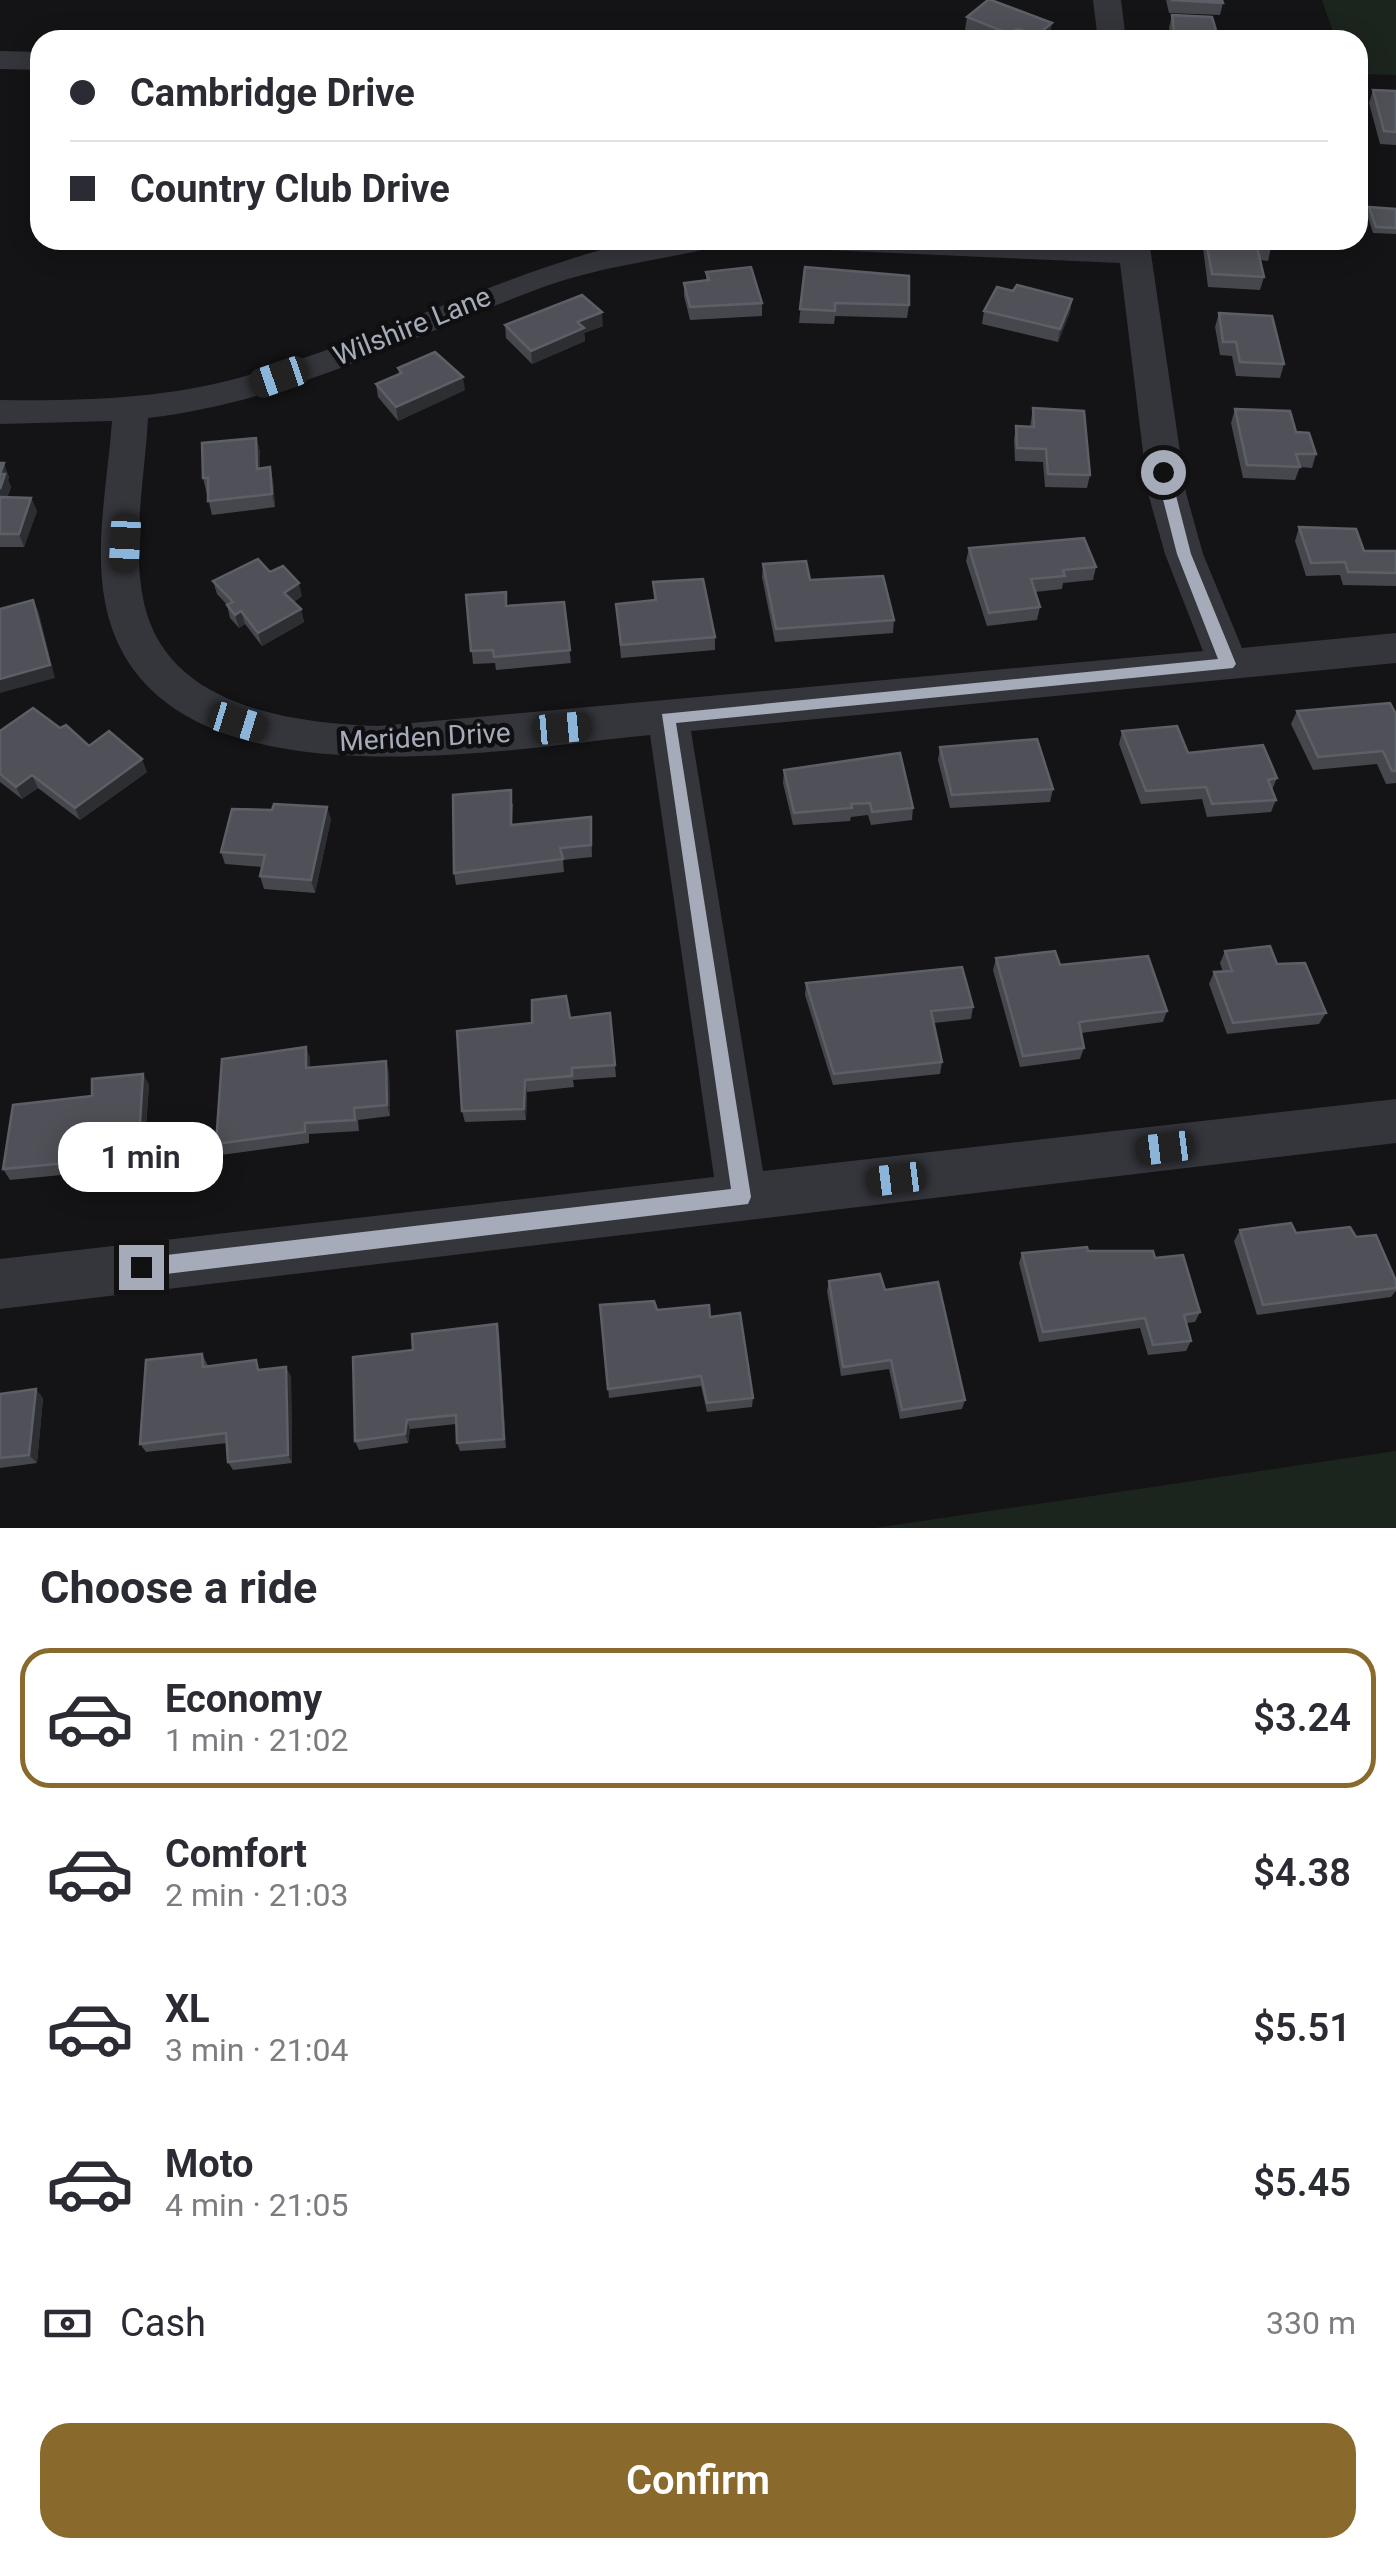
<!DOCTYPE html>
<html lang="en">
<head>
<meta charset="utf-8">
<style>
	:root { --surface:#fff; --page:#f7f7f7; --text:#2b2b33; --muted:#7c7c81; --line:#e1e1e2; --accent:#8a6a2c }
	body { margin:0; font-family:Roboto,sans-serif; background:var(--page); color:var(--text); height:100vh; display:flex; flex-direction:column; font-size:38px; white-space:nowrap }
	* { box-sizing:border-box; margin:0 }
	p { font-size:32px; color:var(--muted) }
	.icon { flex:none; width:55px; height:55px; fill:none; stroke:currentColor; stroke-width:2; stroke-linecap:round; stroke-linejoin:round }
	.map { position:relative; height:1528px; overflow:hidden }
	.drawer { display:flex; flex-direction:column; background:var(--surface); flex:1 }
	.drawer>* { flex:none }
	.hud { position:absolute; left:30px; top:30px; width:1338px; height:220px; border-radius:30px; box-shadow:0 5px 25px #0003; display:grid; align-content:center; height:220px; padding:0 40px; background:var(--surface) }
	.end { position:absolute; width:45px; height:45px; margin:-22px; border:12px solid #a5abb8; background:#111; box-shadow:0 0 0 5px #111 }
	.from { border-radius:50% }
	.bubble { position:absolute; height:70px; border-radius:30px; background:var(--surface); box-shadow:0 5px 25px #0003; font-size:32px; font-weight:600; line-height:70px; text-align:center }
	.car { position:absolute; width:30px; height:60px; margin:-30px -15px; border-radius:12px; box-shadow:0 0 8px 2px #0007; background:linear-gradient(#222 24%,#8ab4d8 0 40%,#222 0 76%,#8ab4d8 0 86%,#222 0) }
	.hud b { display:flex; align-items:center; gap:35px; height:95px; font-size:38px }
	.hud b+b { border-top:2px solid var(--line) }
	.hud i { width:25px; height:25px; background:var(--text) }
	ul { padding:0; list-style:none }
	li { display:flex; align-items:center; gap:30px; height:140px; margin:0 20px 15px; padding:0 20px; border:5px solid transparent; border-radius:30px }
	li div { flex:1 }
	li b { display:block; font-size:38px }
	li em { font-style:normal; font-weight:600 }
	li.active { border-color:var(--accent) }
	li>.icon { width:90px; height:90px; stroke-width:1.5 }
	h2 { padding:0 40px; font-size:45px; line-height:120px }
	.pay { display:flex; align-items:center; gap:25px; height:110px; padding:0 40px; font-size:38px }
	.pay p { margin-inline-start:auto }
	.cta { display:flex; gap:20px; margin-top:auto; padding:20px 40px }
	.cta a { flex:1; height:115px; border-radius:30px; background:var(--accent); color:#fff; font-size:40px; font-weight:600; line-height:115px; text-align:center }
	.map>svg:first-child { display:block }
	.green { fill:#1c251d }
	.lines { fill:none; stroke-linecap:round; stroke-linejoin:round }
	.minor { fill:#35363c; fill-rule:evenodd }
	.wall { fill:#45474c }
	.shaded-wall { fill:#2d2e32 }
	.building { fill:#505158; stroke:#5d5f67; stroke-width:2.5 }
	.route { fill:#a5abb8 }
	.labels { text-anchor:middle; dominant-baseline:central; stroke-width:9; stroke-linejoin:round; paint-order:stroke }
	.street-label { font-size:28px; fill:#a5abb8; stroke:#0f0f11 }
</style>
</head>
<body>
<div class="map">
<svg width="1396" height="1528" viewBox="0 0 1396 1528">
	<rect width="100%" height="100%" fill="#141416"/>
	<g class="green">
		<path d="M1322,0h74v75l-38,-1v-34h-22z"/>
		<path d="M1396,1451v77h-521z"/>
	</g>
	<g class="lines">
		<g class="minor">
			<path d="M1093,0h28l5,40h-28z"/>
			<path d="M0,51l40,1v18l-40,-1z"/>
			<path d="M638,240h82l-5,7c-62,15 -115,19 -177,42 -128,48 -251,113 -390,129 -3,59 -17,126 -4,185 23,104 147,120 235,123l824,-75 -38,-97 -17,-61 -28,-230 -293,-13 -16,-10h338l37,253 17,61 39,94 154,-15v30l-705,68 72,440 633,-72v44l-1396,166v-50l714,-82 -64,-442c-150,14 -504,83 -545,-133 -11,-58 3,-123 7,-181l-112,3v-24c81,1 164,-1 242,-23 135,-37 259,-104 396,-137z"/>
		</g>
	</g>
	<g class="wall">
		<path d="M1166,0h56l1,3 -3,12 -51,-2z"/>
		<path d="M1172,15l47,25h-48l-2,-12z"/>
		<path d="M967,17l83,19 -6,4h-53l-26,-10z"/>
		<path d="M1373,90l23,1v54l-16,-1 -11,-41z"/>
		<path d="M1369,207l27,2v25l-23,-1 -6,-19z"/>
		<path d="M1202,240h68l1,8 -3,13 -8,-1 4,17 -4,13 -52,-3z"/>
		<path d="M805,267l104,38 -2,13 -72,-2 -1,8 -35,-1z"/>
		<path d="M706,272l56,31v13l-72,4 -6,-24v-13l22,-2z"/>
		<path d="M1013,291l59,8 -2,13 -12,30 -76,-18 2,-13z"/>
		<path d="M1219,313l65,51 -4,14 -44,-2 -4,-20 -12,-1 -5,-28z"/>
		<path d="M505,325l98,1 -19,7 1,8 -53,23 -26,-26z"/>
		<path d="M398,368l67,22 -67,31 -20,-24 -2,-13 23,-10z"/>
		<path d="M1033,408l57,67 -3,13 -42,-1 -2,-25 -28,-1 -1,-21 2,-14 14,1z"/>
		<path d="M1235,409l61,23 20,22 -4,14 -12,-1 -5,13 -52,-2 -12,-55z"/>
		<path d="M256,438l4,14v17l10,-2 3,14 2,26 -63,8 -9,-37z"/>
		<path d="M0,463l9,14 -1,3 3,7 -4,11h24l6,13 -13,36h-24z"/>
		<path d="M1299,527l65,24h32v35l-53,-1 -3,-10 -34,1 -11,-35z"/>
		<path d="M969,548l127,19 -3,13 -30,3 -1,6 -27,3 5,15 -3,13 -50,6 -21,-65z"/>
		<path d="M763,564l47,16 84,40 -1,13 -118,9 -13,-65z"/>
		<path d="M270,572l32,24 -8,6 7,7 3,13 -42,24 -17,-22 -6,4 -9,-10 -3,-13 -10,-11 -4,-13z"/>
		<path d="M653,582l62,55v13l-94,8 -4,-41 37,-17z"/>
		<path d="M466,595l41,11 57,-4 7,61 -75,7 -1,-7 -22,1z"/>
		<path d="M1297,711l99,3v69l-10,1 -9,-20 -64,6 -22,-46z"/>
		<path d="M60,728l29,18 58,26 -67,48 -42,-32 -16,11 -22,-17v-51z"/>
		<path d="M1122,731l66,22 89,25 -5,12 4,10 -5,12 -64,5 -5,-18 -61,5 -22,-60z"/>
		<path d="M940,747l113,42 -3,13 -100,6 -12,-48z"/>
		<path d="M784,770l129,38 -1,12 -41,5 -3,-10 -17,2 -1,4 -57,4 -10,-42z"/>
		<path d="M513,803l-1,22 79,-8 1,40 -29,3 1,12 -108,13 -2,-12z"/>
		<path d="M331,819l-16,74 -51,-4 -4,-13 2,-9 -37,-3 -4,-12z"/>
		<path d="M1225,951l52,13 49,49 -7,11 -92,10 -18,-50 5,-12h9l-3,-9z"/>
		<path d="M996,958l64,7 107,46 -4,11 -82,11 3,15 -4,11 -60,8 -27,-97z"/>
		<path d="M806,983l167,24 -2,12 -37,4 8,39 -2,12 -107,11 -28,-90z"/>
		<path d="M570,1018l45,47 1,12 -43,3 1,7 -47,5 -1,28 -61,2 -3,-11 70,-88z"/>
		<path d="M310,1058v10l79,4 1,44 -32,4 1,11 -50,3v9l-88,12 -5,-11z"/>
		<path d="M143,1074l6,11 -6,82 -133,13 -7,-11 89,-73z"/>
		<path d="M1240,1230l56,3 100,55v3l-5,6 -134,18 -23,-74z"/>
		<path d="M1088,1251l67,7 45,54 -5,10 -9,1 5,18 -5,10 -38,4 -8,-27 -101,14 -20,-79 3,-10z"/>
		<path d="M829,1281l56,9 80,110 -3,9 -62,10 -11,-50 -48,7 -14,-85z"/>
		<path d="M600,1305l57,5 53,7 43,81 -1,9 -45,5 -6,-26 -92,12z"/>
		<path d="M499,1333l7,115 -46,3 -3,-8 -1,-19 -46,5 -2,14 -49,7 -4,-9 58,-91z"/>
		<path d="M202,1354l6,12 53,4 30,6 1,87 -59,7 -5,-8 -1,-19 -81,9 -6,-8z"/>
		<path d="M0,1394l43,4 -6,65 -37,5z"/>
	</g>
	<g class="shaded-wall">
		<path d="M1052,23l-2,13 -6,4h-8l1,-5z"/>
		<path d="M1018,29l-1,11h-11l1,-7z"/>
		<path d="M1072,299l-2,13 -12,30 2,-13z"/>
		<path d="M602,312l1,14 -19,7 1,8 -53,23 -1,-13 46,-29z"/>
		<path d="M463,377l2,13 -67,31 -2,-14z"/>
		<path d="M256,438l4,14v31l-3,-14z"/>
		<path d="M4,463l5,14 -1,3 3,7 -9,24 -2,-6v-31z"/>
		<path d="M270,467l3,14 2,26 -3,-13z"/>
		<path d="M31,498l6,13 -13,36 -5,-13z"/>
		<path d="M299,583l3,13 -14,10 -4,-13z"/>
		<path d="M33,600l6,13 16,65 -55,15v-14z"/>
		<path d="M301,609l3,13 -42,24 -4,-13z"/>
		<path d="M241,611l4,13 -6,4 -4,-13z"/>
		<path d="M142,759l5,13 -67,48 -5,-12z"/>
		<path d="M32,775l6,13 -16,11 -6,-12z"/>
		<path d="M327,807l4,12 -16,74 -4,-13z"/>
		<path d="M306,1047l4,11v22l-4,-12z"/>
		<path d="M386,1061l3,11 1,44 -3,-11z"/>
		<path d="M143,1074l6,11 -6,82 -5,-11z"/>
		<path d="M525,1080l2,12 -1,28 -2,-11z"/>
		<path d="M497,1324l2,9 7,115 -2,-9z"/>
		<path d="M286,1367l5,9 1,87 -4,-8z"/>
		<path d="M36,1389l7,9 -6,65 -8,-8z"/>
		<path d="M407,1420l3,9 -2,14 -3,-9z"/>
	</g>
	<g class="building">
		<path d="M988,0h3l61,23 -15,12 -19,-6 -11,4 -40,-16z"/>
		<path d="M1171,0h51l1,3z"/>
		<path d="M1172,15l40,2 7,23h-44z"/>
		<path d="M1373,90l23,1v41l-12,-1z"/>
		<path d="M1369,207l27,2v19l-20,-1z"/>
		<path d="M1206,240h64l1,8 -14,-1 7,30 -52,-3z"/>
		<path d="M751,267l11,36 -72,4 -6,-24 25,-3 -3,-8z"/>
		<path d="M805,267l104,9v29l-74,-2v8l-35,-2z"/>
		<path d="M1017,285l55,14 -12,30 -76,-18 13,-24 16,4z"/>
		<path d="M582,295l20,17 -25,10 7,6 -53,23 -26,-26z"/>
		<path d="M1219,313l53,3 12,48 -44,-2 -4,-20h-13z"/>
		<path d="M435,352l28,25 -67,30 -20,-23 26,-11 -4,-5z"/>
		<path d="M1033,408l51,3 6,64 -42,-1 -2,-25 -29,-1 -1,-22 18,1z"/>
		<path d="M1235,409l55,2 6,21 13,1 7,21h-20l4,13 -53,-2z"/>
		<path d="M256,438l1,31 13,-2 2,27 -64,7v-23h-5l-1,-35z"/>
		<path d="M0,463h4l-4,11h5l-5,15z"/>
		<path d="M0,497l31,1 -12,36h-19z"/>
		<path d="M1299,527l57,2 8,22h32v22l-48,-1 -3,-10 -34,1z"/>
		<path d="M1084,538l12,29 -33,3 2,6 -34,3 9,28 -51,6 -20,-65z"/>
		<path d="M258,559l12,13 13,-6 16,17 -15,10 17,16 -43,24 -17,-22 -6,4 -8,-10 6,-3 -20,-21z"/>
		<path d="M806,561l4,19 73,-4 11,44 -118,9 -13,-65z"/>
		<path d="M703,579l12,58 -94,8 -5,-41 40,-4 -3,-18z"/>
		<path d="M506,592v14l58,-4 6,48 -76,7 -1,-7 -22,1 -5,-56z"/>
		<path d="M33,600l17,65 -50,14v-70z"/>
		<path d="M1390,703l6,11v57h-4l-9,-20 -65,6 -21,-46z"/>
		<path d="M33,708l27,20 6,-3 23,21 20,-15 33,28 -67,49 -43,-33 -16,12 -16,-13v-43z"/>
		<path d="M1177,726l11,27 75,-8 14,33 -9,2 8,20 -64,4 -6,-17 -60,4 -24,-60z"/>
		<path d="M1037,739l16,50 -101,6 -12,-48z"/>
		<path d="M900,753l13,55 -41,4 -2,-9 -19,1 1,4 -58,5 -10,-43z"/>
		<path d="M511,790v35l80,-8v28l-31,3 3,11 -109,14 -1,-78z"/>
		<path d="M274,804l53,3 -16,73 -51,-4 5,-21 -44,-3 11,-43 40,1z"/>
		<path d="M1270,946l7,18 28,-1 21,50 -93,10 -19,-51 18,-1 -7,-20z"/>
		<path d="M1055,951l5,14 88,-9 19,55 -88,11 5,26 -61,8 -27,-98z"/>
		<path d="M962,967l11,40 -42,4 11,51 -108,12 -28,-91z"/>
		<path d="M566,996l4,22 40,-5 5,52 -43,3v8l-47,4 -1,29 -62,2 -5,-80 75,-8v-23z"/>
		<path d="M306,1047v21l80,-7 1,44 -33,3 1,12 -50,3v9l-89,12 6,-85z"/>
		<path d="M143,1074l-5,82 -135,13 10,-64 79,-9v-17z"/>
		<path d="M1291,1223l5,10 54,-6 6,10 20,-2 20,46v7l-133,17 -23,-75z"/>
		<path d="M1087,1247l1,4h65l2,7 28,-3 17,57 -16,3 7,26 -38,4 -8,-27 -102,14 -21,-79z"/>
		<path d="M880,1274l5,16 53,-8 27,118 -63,10 -11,-50 -48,7 -14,-86z"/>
		<path d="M654,1301l3,9 52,-5 1,12 30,-4 13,85 -46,5 -6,-27 -93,13 -8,-84z"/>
		<path d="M497,1324l7,115 -47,4 -1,-28 -49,5 -2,14 -50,7 -2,-84 60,-7 -1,-16z"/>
		<path d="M202,1354l1,13 53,-7 2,10 28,-3 2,88 -60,7 -2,-29 -86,11 6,-84z"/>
		<path d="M36,1389l-7,66 -29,3v-64z"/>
	</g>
	<path class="route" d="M1163,468l7,4 21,82 45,110 -3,4 -557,55 75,474 -3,7 -607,73 -7,-3 -3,-7 10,-9 590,-69 -69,-475 556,-55 -41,-105 -21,-82z"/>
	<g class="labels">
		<g class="street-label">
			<text transform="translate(412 326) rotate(-22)">Wilshire Lane</text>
			<text transform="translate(425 737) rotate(-3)">Meriden Drive</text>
		</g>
	</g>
</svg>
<i class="end from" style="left:1163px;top:472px"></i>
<i class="end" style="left:141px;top:1267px"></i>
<div class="bubble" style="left:58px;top:1122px;width:165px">1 min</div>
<i class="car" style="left:279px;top:377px;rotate:251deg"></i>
<i class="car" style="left:125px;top:543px;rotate:183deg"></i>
<i class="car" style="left:238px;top:722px;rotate:107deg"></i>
<i class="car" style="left:562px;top:728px;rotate:85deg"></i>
<i class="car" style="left:1165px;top:1148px;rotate:263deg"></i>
<i class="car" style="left:896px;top:1179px;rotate:263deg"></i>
<div class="hud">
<b><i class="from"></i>Cambridge Drive</b>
<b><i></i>Country Club Drive</b>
</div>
</div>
<section class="drawer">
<h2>Choose a ride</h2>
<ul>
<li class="active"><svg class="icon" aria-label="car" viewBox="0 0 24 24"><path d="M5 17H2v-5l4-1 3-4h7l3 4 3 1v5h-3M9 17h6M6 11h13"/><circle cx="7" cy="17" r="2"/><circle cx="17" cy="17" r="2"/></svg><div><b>Economy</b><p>1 min · 21:02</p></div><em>$3.24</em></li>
<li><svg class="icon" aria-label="car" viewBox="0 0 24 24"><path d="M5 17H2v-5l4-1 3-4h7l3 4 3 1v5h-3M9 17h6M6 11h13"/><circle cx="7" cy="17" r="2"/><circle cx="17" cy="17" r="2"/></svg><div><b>Comfort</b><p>2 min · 21:03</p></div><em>$4.38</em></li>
<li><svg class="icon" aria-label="car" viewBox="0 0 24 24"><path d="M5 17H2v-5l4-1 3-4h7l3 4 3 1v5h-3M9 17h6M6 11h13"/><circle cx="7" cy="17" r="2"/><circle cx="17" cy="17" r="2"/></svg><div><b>XL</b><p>3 min · 21:04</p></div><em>$5.51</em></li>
<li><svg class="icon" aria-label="car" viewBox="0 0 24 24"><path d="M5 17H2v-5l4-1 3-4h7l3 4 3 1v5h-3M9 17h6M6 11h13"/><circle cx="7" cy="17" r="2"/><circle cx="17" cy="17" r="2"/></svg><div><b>Moto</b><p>4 min · 21:05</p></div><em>$5.45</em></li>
</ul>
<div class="pay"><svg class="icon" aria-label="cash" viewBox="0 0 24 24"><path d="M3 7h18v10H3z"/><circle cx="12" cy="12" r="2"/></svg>Cash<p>330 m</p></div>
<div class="cta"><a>Confirm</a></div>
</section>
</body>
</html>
